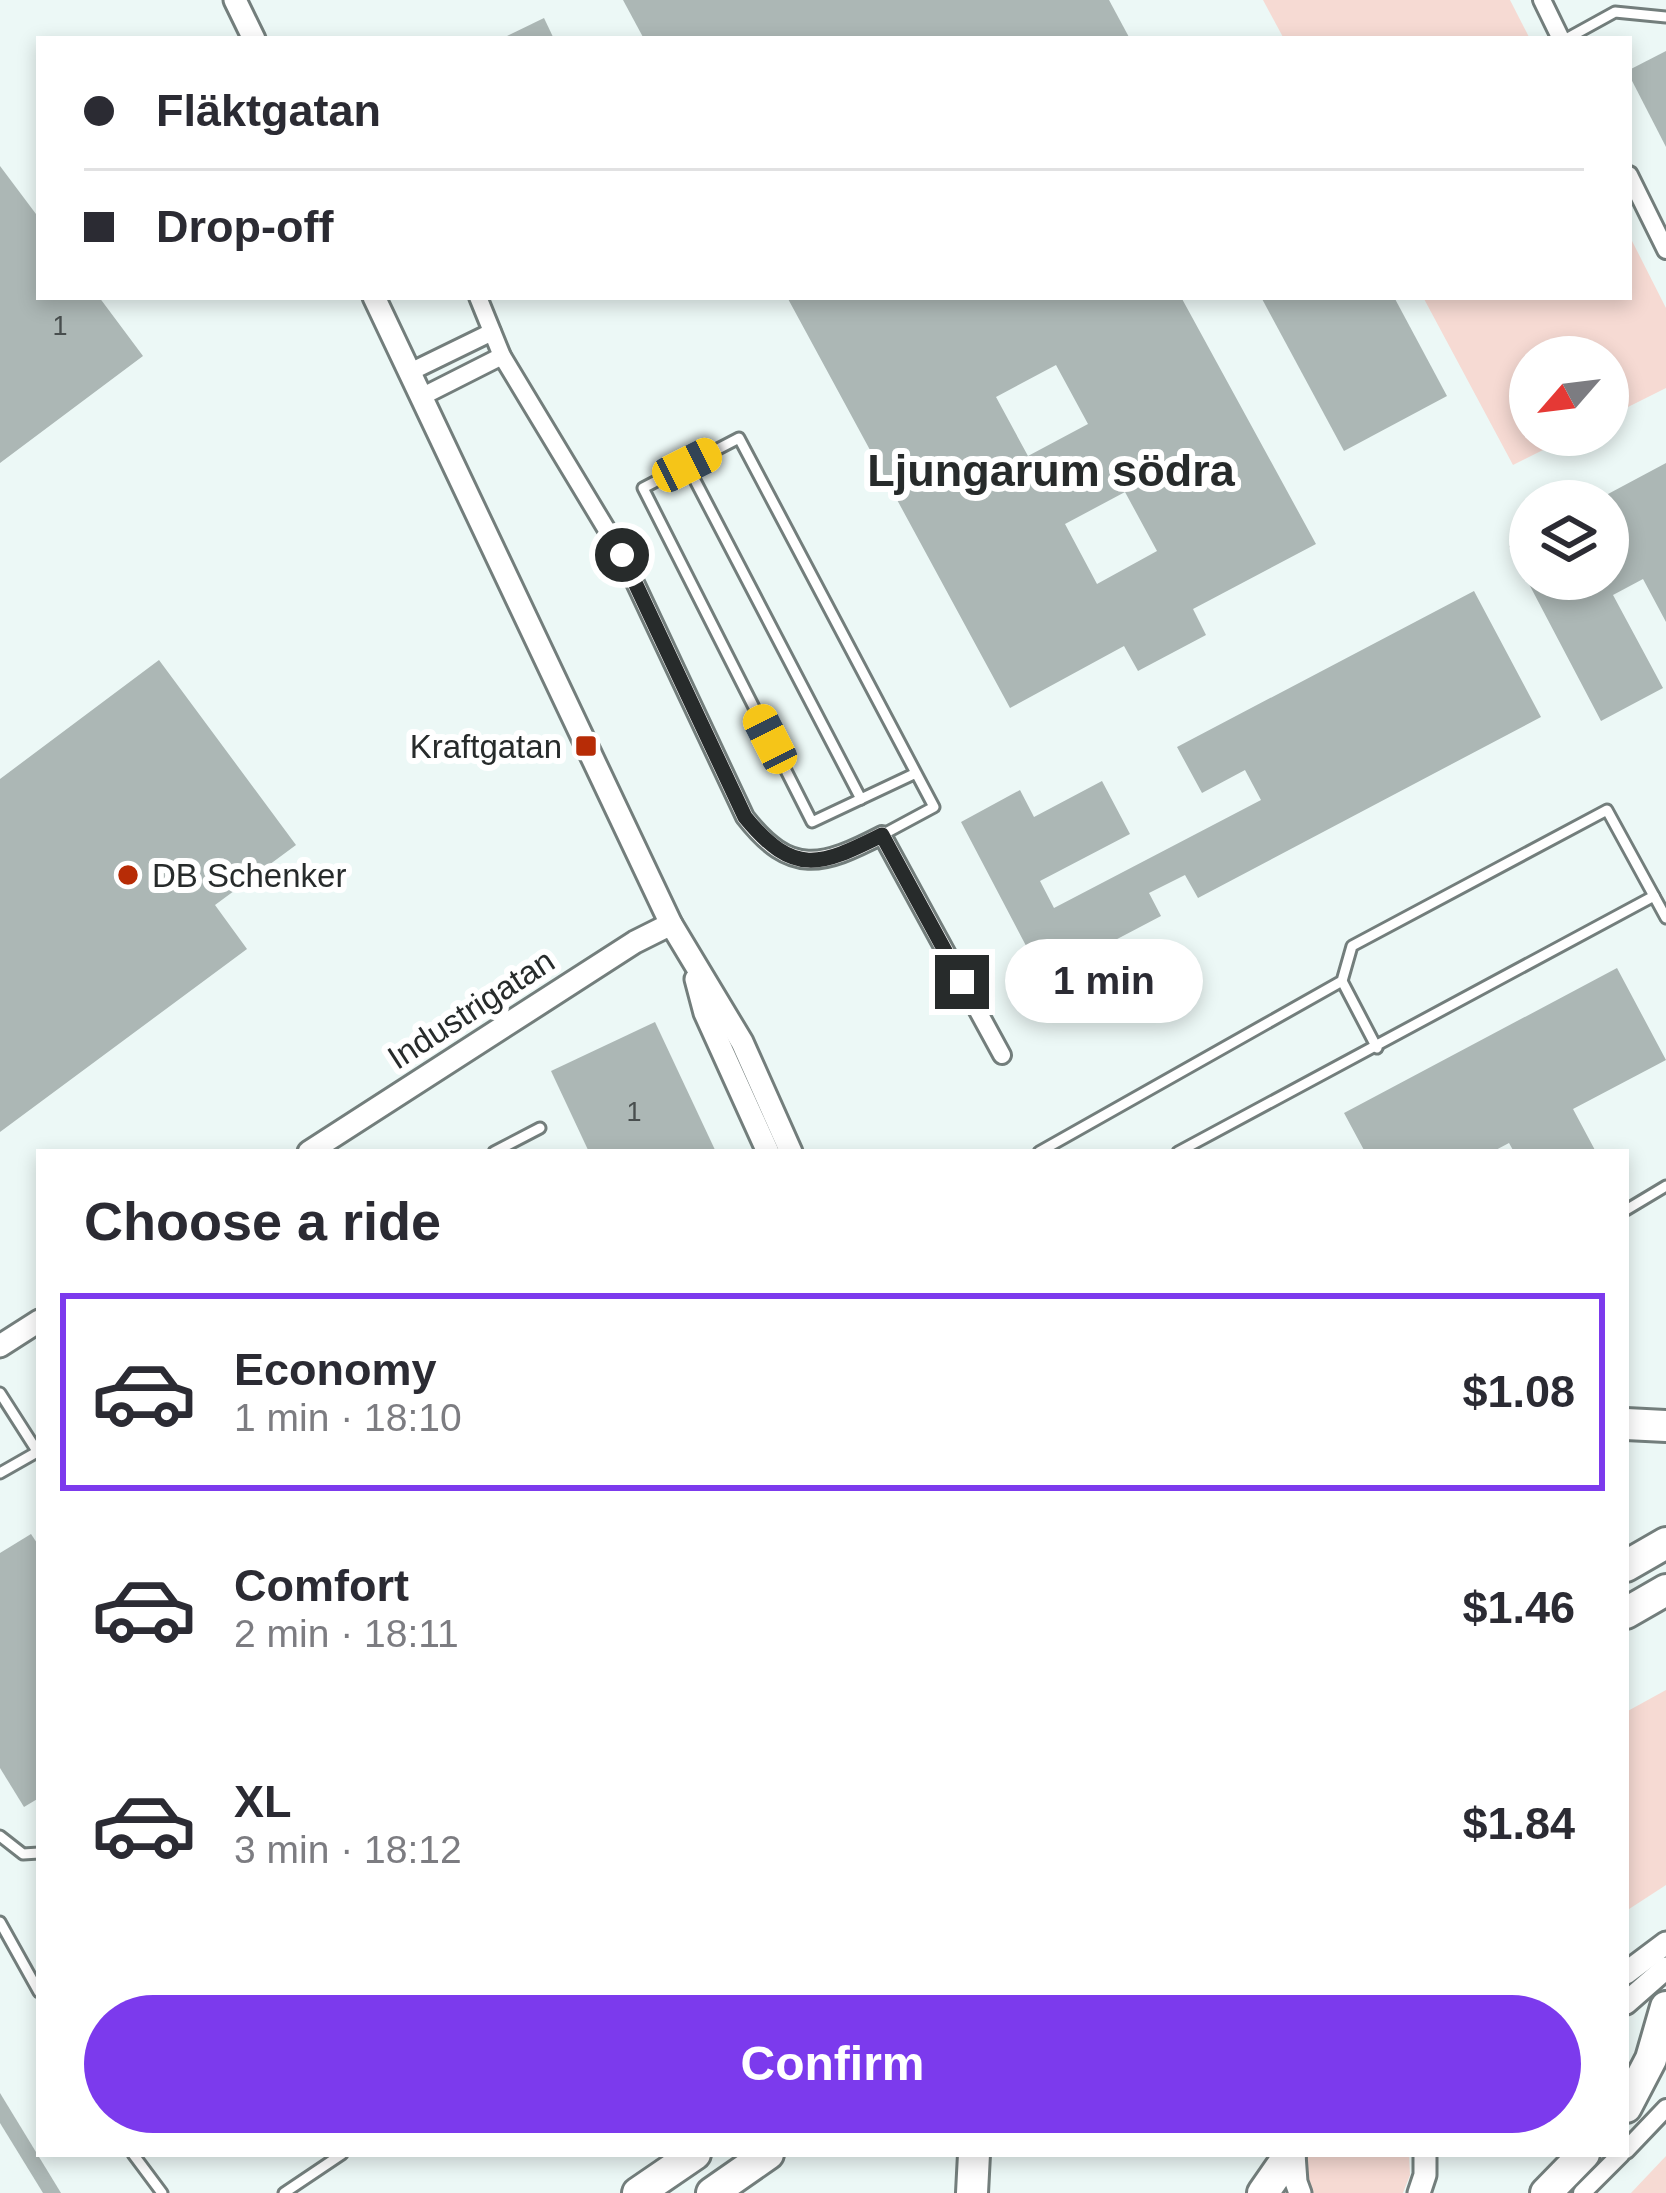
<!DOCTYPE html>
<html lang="en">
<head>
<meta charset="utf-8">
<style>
	:root { --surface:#fff; --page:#f2f2f3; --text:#2b2b33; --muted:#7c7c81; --line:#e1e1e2; --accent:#7c3aed }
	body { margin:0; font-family:Arial,sans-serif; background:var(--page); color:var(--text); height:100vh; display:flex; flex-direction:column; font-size:45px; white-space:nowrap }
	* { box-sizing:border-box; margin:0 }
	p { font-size:39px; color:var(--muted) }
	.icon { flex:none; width:66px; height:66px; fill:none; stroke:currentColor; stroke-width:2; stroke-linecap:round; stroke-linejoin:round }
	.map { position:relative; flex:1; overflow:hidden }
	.side { position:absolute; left:36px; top:1149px; width:1593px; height:1008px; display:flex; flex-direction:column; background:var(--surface); border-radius:0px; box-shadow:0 6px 18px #0003 }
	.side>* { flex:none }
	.guide { position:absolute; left:36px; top:36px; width:1596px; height:264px; border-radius:0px; box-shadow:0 6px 18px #0003; display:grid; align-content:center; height:264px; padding:0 48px; background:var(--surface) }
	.needle { width:78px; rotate:242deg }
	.controls { position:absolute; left:1509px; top:336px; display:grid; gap:24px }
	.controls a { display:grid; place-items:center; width:120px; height:120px; border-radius:50%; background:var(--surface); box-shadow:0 6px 18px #0003; font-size:60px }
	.end { position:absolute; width:54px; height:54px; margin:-27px; border:15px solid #272b2b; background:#fff; box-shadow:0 0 0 6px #fff }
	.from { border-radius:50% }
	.bubble { position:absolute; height:84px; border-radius:42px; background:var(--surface); box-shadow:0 6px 18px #0003; font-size:39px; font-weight:800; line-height:84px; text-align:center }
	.car { position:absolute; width:36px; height:72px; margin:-36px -18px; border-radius:15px; box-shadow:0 0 9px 3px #0007; background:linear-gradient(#f5c518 24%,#345 0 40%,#f5c518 0 76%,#345 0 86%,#f5c518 0) }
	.guide b { display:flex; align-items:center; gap:42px; height:114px; font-size:45px }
	.guide b+b { border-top:3px solid var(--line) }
	.guide i { width:30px; height:30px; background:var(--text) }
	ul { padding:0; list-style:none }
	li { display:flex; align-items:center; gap:36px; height:198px; margin:0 24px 18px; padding:0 24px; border:6px solid transparent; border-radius:0px }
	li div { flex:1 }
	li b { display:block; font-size:45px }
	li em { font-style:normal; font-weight:800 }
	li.selected { border-color:var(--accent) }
	li>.icon { width:108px; height:108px; stroke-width:1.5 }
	h2 { padding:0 48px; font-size:54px; line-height:144px }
	.button { display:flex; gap:24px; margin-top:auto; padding:24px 48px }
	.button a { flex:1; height:138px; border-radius:72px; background:var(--accent); color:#fff; font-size:48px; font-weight:800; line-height:138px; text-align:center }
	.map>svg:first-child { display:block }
	.green { fill:#f6dad3 }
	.building { fill:#acb7b5; fill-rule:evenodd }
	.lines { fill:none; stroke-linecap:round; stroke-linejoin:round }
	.service-casing { stroke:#737e7c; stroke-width:15 }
	.minor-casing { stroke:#737e7c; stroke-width:22 }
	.tertiary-casing { stroke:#737e7c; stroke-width:27 }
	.motorway-casing { stroke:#737e7c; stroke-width:36 }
	.service { stroke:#fff; stroke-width:9 }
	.minor { stroke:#fff; stroke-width:16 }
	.tertiary { stroke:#fff; stroke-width:21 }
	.motorway { stroke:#fff; stroke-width:30 }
	.route { stroke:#272b2b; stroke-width:15 }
	.poi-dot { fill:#b72c06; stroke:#fff; stroke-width:4.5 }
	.labels { text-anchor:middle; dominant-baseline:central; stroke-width:12; stroke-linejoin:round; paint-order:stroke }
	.number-label { font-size:27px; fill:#484e4e }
	.poi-label { font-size:33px; fill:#272b2b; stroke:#fff; text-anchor:end }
	.street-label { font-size:33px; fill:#272b2b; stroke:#fff }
	.district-label { font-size:45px; font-weight:bold; fill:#272b2b; stroke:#fff }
</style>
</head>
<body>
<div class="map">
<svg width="1666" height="2193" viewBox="0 0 1666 2193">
	<rect width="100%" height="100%" fill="#ecf8f6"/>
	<g class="green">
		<path d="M1263,0h247l20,39h-246z"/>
		<path d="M1629,235l37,73v80l-58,29v-60h-78v78h43l-60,30 -90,-168h206z"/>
		<path d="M1666,1690v195l-40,26v-199z"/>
		<path d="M1306,2154h103l1,21 -7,18h-90l-8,-24z"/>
		<path d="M1666,2156v37h-35z"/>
	</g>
	<g class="building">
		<path d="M623,0h486l21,39h-486z"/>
		<path d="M544,18l10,21h-53z"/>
		<path d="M1666,51v96l-37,-72v-5z"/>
		<path d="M0,166l39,52v79h60l44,59 -143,107z"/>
		<path d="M787,297h394l135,247 -123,65 13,26 -68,36 -14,-25 -114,62zM1056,365l32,59 -60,32 -32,-59zM1125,492l32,59 -60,33 -32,-60z"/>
		<path d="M1261,297h133l53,99 -103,55z"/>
		<path d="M1666,463v159l-23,-43 -30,16 50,93 -62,33 -92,-175 21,-11v44h78v-85z"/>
		<path d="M1474,591l67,126 -343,181 -13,-23 -36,18 12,23 -118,62 -82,-156 59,-32 14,27 68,-36 28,53 -90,47 14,27 207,-108 -16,-30 -43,23 -25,-46z"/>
		<path d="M159,660l137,185 -81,60 32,44 -247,183v-353z"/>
		<path d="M1617,968l49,92 -93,49 23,43h-82l-5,-9 -17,9h-127l-21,-39z"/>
		<path d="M655,1022l61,130h-127l-38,-81z"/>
		<path d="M31,1534l8,12v252l-15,9 -24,-39v-215z"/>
		<path d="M0,2093l61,100h-18l-43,-70z"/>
	</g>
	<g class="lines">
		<g class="service-casing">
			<g id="service">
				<path d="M1566,39l49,-27 51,5"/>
				<path d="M687,465l174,334"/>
				<path d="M882,835l52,-28 -18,-34 -177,-335 -96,50 169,334 104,-49"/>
				<path d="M1342,981l35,67"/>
				<path d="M494,1152l46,-24"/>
				<path d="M1039,1152l303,-171 10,-35 255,-136 47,86"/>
				<path d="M1178,1152l476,-256 12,22"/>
				<path d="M1626,1210l40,-24"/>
				<path d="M0,1393l39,61"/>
				<path d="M0,1473l37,-21"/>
				<path d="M0,1836l23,18 16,-1"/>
				<path d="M0,1922l39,70"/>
				<path d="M133,2154l29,39"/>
				<path d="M284,2193l58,-39"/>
			</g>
		</g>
		<g class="minor-casing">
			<g id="minor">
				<path d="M1542,0l19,39"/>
				<path d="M1629,175l37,75"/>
				<path d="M478,297l24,59 120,199 123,262c46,59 77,49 137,18l120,220"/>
				<path d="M410,372l82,-40"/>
				<path d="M421,397l81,-41"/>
				<path d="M1626,2150l40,-42"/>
				<path d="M1582,2193l39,-39"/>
			</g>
		</g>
		<g class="tertiary-casing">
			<g id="tertiary">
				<path d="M235,0l19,39"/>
				<path d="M374,297l297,627 71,118 49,110"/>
				<path d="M696,979l9,34 63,139"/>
				<path d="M309,1152l326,-210 36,-18"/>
				<path d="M0,1346l39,-25"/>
				<path d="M1626,1973l40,-30"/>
				<path d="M1626,2003l40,-35"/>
				<path d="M1294,2154l2,28 4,11"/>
				<path d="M1419,2193l6,-18v-21"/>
			</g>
		</g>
		<g class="motorway-casing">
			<g id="motorway">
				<path d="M1626,1424l40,2"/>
				<path d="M1626,1566l40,-23"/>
				<path d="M1626,1613l40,-23"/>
				<path d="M1626,2107l25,-48 15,-52"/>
				<path d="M638,2193l57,-39"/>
				<path d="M712,2193l56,-39"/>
				<path d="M972,2193l2,-39"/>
				<path d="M1263,2193l27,-39"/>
				<path d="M1546,2193l38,-39"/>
			</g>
		</g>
		<use href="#service" class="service"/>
		<use href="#minor" class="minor"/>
		<use href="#tertiary" class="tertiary"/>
		<use href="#motorway" class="motorway"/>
	</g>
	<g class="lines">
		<path class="route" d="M622,555l123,262c49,60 75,49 137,18l80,147"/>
	</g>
	<g class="poi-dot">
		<rect x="574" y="734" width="24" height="24" rx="6"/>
		<circle cx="128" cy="875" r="12"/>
	</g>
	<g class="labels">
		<g class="number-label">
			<text x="60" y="326">1</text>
			<text x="634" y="1112">1</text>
		</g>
		<g class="poi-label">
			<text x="562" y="746">Kraftgatan</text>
			<text x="152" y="875" text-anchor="start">DB Schenker</text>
		</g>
		<g class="street-label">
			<text transform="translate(471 1009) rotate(-33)">Industrigatan</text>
		</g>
		<g class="district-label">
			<text x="1051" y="470">Ljungarum södra</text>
		</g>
	</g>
</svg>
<div class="controls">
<a><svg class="needle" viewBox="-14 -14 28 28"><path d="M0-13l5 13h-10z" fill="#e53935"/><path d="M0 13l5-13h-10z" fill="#7c7c81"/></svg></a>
<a><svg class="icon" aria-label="layers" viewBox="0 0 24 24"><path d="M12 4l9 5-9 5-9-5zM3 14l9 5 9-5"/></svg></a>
</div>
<i class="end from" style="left:622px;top:555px"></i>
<i class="end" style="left:962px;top:982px"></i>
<div class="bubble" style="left:1005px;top:939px;width:198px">1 min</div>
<i class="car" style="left:687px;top:465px;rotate:63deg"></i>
<i class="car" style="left:770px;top:739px;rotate:333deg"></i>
<div class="guide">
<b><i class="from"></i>Fläktgatan</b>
<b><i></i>Drop-off</b>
</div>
<section class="side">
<h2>Choose a ride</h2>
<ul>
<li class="selected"><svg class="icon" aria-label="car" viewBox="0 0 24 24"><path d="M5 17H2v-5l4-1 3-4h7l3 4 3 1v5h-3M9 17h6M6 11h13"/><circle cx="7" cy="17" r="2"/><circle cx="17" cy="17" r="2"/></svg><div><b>Economy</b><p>1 min · 18:10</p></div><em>$1.08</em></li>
<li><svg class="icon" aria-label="car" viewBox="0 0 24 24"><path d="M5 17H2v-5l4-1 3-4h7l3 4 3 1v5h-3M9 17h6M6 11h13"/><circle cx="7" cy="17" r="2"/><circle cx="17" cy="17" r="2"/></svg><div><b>Comfort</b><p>2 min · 18:11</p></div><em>$1.46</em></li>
<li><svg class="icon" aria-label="car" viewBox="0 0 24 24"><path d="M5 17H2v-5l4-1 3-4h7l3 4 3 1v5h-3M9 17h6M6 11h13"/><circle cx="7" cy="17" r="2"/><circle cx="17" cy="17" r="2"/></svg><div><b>XL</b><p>3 min · 18:12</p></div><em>$1.84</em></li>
</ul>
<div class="button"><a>Confirm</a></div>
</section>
</div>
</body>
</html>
